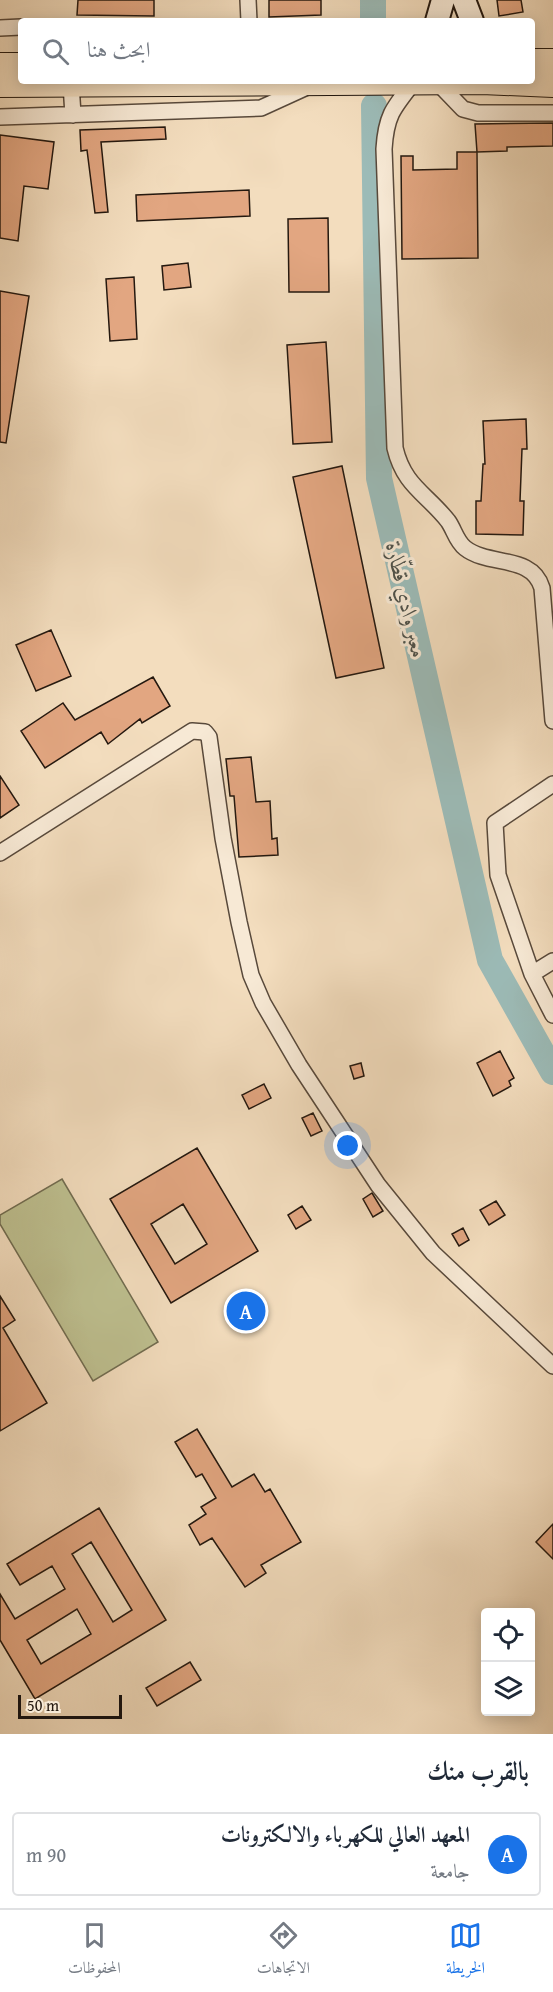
<!DOCTYPE html>
<html lang="ar">
<head>
<meta charset="utf-8">
<style>
  :root { --surface:#fff; --page:#f2f2f3; --text:#1f2937; --muted:#747a83; --line:#e0e1e3; --accent:#1a73e8 }
  body { margin:0; font-family:"Gentium Book Plus",Amiri,serif; background:var(--page); color:var(--text); direction:rtl }
  .controls { position:absolute; right:18px; bottom:18px; display:grid; overflow:hidden; border-radius:6px; box-shadow:0 3px 15px #0003 }
  .controls button { width:54px; height:54px; display:grid; place-items:center; padding:0; border:0; border-bottom:2px solid var(--line); background:var(--surface); color:var(--text); font:30px sans-serif }
  .scale { position:absolute; left:18px; bottom:15px; width:104px; box-sizing:border-box; padding-left:6px; border:3px solid #24180f; border-top:0; font-size:16px; line-height:21px; white-space:nowrap; color:#24180f; -webkit-text-stroke:4px #f7e9d5; paint-order:stroke }
  .you { position:absolute; left:348px; top:1146px; width:21px; height:21px; margin:-15px; border:4px solid #fff; border-radius:50%; background:#1a73e8; box-shadow:0 0 0 9px #1a73e833 }
  .badge { display:grid; place-items:center; width:39px; height:39px; border-radius:50%; background:var(--accent); color:#fff; font-size:20px; font-weight:700 }
  .pin { position:absolute; translate:-50% -50%; border:3px solid #fff; box-shadow:0 2px 6px #0006 }
  .list { margin:0; padding:0; list-style:none }
  h2 { display:flex; justify-content:space-between; align-items:center; height:78px; margin:0; padding:0 24px; font-size:26px }
  h2 small { font-size:20px; font-weight:400; color:var(--muted) }
  .list li { display:grid; grid-template-columns:39px 1fr auto; gap:18px; align-items:center; box-sizing:border-box; height:84px; margin:0 12px 12px; padding:0 12px; border:2px solid var(--line); border-radius:6px }
  .list b { display:block; font-size:22px; white-space:nowrap }
  .list p { margin:0; font-size:20px; white-space:nowrap; color:var(--muted) }
  .list em { font-size:20px; font-style:normal; color:var(--muted) }
  .icon { flex:none; width:33px; height:33px; fill:none; stroke:currentColor; stroke-width:2; stroke-linecap:round; stroke-linejoin:round }
  .map { position:relative; flex:none; width:553px; height:1734px; overflow:hidden; direction:ltr }
  .search { position:absolute; background:var(--surface); box-shadow:0 3px 15px #0003; left:18px; right:18px; top:18px; height:66px; display:flex; align-items:center; gap:15px; box-sizing:border-box; padding:0 21px; border-radius:6px; color:var(--muted); font-size:22px }
  .sheet { height:174px; background:var(--surface) }
  nav { display:flex; justify-content:space-around; align-items:center; box-sizing:border-box; height:84px; border-top:2px solid var(--line); background:var(--surface); font-size:16px; color:var(--muted) }
  nav a { display:grid; justify-items:center; gap:3px }
  nav .on { color:var(--accent) }
  .map>svg:first-child { display:block }
</style>
</head>
<body>
<div class="map">
<svg width="553" height="1734" viewBox="0 0 553 1734">
  <rect width="100%" height="100%" fill="#f3ddbe"/>
  <filter id="stains"><feTurbulence type="fractalNoise" baseFrequency=".00333" numOctaves="4"/><feColorMatrix values="0 0 0 0 .2 0 0 0 0 .09 0 0 0 0 .02 0 0 0 .5 -.17"/></filter>
  <radialGradient id="worn" r=".72"><stop offset=".6" stop-color="#630" stop-opacity="0"/><stop offset="1" stop-color="#630" stop-opacity=".3"/></radialGradient>
  <!-- green -->
  <path fill="#bec090" stroke="#716c50" stroke-width="1.5" d="M62 1179 158 1342 93 1381 0 1224V1215Z"/>
  <g fill="none" stroke-linecap="round" stroke-linejoin="round">
    <!-- river -->
    <path stroke="#9cbbb7" stroke-width="26" d="M373 0V21
      M374 106 379 478 490 960 553 1072"/>
  </g>
  <!-- building -->
  <path fill="#e2a681" stroke="#24180f" stroke-width="1.5" fill-rule="evenodd" d="M78 0H154V16L77 15Z
    M269 0H321V15L269 17Z
    M497 0H521L523 12 499 16Z
    M553 123V146L507 147V151L477 152 475 124Z
    M165 127 166 139 101 142 108 212 95 213 87 150 81 151 80 130Z
    M0 135 54 142 48 189 24 186 18 241 0 238Z
    M457 152H477L478 258 402 259 401 156H413V170L457 169Z
    M249 190 250 216 137 221 136 195Z
    M328 218 329 292H289L288 219Z
    M188 263 191 287 164 290 162 266Z
    M134 277 137 339 110 341 106 279Z
    M0 291 29 296 6 443 0 442Z
    M326 342 332 442 293 444 287 345Z
    M526 419 527 449H522L520 501H524L523 535 476 534V501H481L483 464H485L483 421Z
    M342 466 384 668 336 678 293 477Z
    M51 630 71 676 36 691 16 645Z
    M153 677 170 706 142 723 140 719 108 744 101 732 45 768 21 731 63 703 75 720Z
    M251 757 256 802 270 801 272 839 277 838 278 855 239 857 234 796H230L226 759Z
    M0 776 19 805 0 818Z
    M500 1051 514 1078 509 1081 511 1086 493 1096 477 1063Z
    M361 1063 364 1076 354 1079 350 1066Z
    M264 1084 271 1098 249 1109 242 1095Z
    M313 1113 322 1131 311 1136 302 1118Z
    M197 1148 258 1251 171 1303 110 1199ZM183 1204 207 1244 175 1264 151 1224Z
    M372 1193 383 1211 373 1217 363 1199Z
    M496 1201 505 1215 489 1225 480 1210Z
    M302 1206 311 1220 296 1229 288 1215Z
    M463 1228 469 1240 459 1246 452 1234Z
    M0 1296 15 1320 3 1328 47 1403 0 1431Z
    M197 1429 232 1487 254 1474 265 1492 270 1489 301 1542 261 1565 266 1573 245 1587 212 1538 200 1545 189 1525 206 1514 201 1507 216 1498 202 1474 196 1477 175 1442Z
    M99 1508 166 1620 35 1699 0 1640V1594L15 1619 65 1589 52 1566 20 1585 7 1564ZM91 1542 132 1610 113 1622 72 1554ZM77 1609 91 1634 41 1664 27 1640Z
    M553 1524V1559L536 1542Z
    M190 1662 201 1680 157 1706 146 1688Z"/>
  <g fill="none" stroke-linecap="round" stroke-linejoin="round">
    <defs>
      <path id="minor" d="M248 0 249 21
        M0 28 21 27
        M437 82 463 109 478 113H553
        M413 83C393 108 386 116 384 149L395 448C404 486 426 493 448 521 454 529 456 541 465 548 489 567 532 554 542 588L553 721
        M71 84 73 115
        M0 117 261 108 307 87
        M553 784 495 823 498 875 532 974 553 1015
        M0 853 192 731 205 732 209 737 223 838 239 922 251 975 263 1003 299 1065 378 1185 433 1253 553 1366
        M532 974 553 961"/>
      <path id="secondary" d="M464 0 472 21
        M437 21 443 0"/>
      <path id="trunk" d="M532 62H553
        M0 66H21
        M0 84 482 81 553 84"/>
    </defs>
    <!-- minor casing -->
    <use href="#minor" stroke="#58493b" stroke-width="18"/>
    <!-- secondary casing -->
    <use href="#secondary" stroke="#24180f" stroke-width="26"/>
    <!-- trunk casing -->
    <use href="#trunk" stroke="#24180f" stroke-width="28"/>
    <!-- minor -->
    <use href="#minor" stroke="#f7e9d5" stroke-width="15"/>
    <!-- secondary -->
    <use href="#secondary" stroke="#f7e9d5" stroke-width="22"/>
    <!-- trunk -->
    <use href="#trunk" stroke="#f3ddbe" stroke-width="26"/>
  </g>
  <g text-anchor="middle" dominant-baseline="central" stroke-width="6" stroke-linejoin="round" paint-order="stroke">
    <!-- water labels -->
    <g font-size="22" font-style="italic" fill="#4e514a" stroke="#f7e9d5">
      <text transform="translate(407 600) rotate(77)">معبر وادي قطّارة</text>
    </g>
  </g>
  <rect width="100%" height="100%" filter="url(#stains)"/>
  <rect width="100%" height="100%" fill="url(#worn)"/>
</svg>
<div class="controls">
<button><svg class="icon" aria-label="locate" viewBox="0 0 24 24"><circle cx="12" cy="12" r="6"/><path d="M12 2v4M12 18v4M2 12h4M18 12h4"/></svg></button>
<button><svg class="icon" aria-label="layers" viewBox="0 0 24 24"><path d="M12 4l9 5-9 5-9-5zM3 14l9 5 9-5"/></svg></button>
</div>
<div class="scale">50 m</div>
<div class="you"></div>
<div class="pin badge" style="left:246px;top:1311px">A</div>
<div class="search"><svg class="icon" aria-label="search" viewBox="0 0 24 24"><circle cx="10" cy="10" r="6"/><path d="M15 15l6 6"/></svg>ابحث هنا</div>
</div>
<section class="sheet">
<h2>بالقرب منك<small></small></h2>
<ul class="list">
<li><span class="badge">A</span><div><b>المعهد العالي للكهرباء والالكترونات</b><p>جامعة</p></div><em>90 m</em></li>
</ul>
</section>
<nav>
<a class="on"><svg class="icon" aria-label="map" viewBox="0 0 24 24"><path d="M3 6l6-2 6 2 6-2v14l-6 2-6-2-6 2zM9 4v14M15 6v14"/></svg>الخريطة</a>
<a><svg class="icon" aria-label="directions" viewBox="0 0 24 24"><path d="M12 3l9 9-9 9-9-9zM9 14v-3h6M13 9l2 2-2 2"/></svg>الاتجاهات</a>
<a><svg class="icon" aria-label="saved" viewBox="0 0 24 24"><path d="M7 4h10v16l-5-4-5 4z"/></svg>المحفوظات</a>
</nav>
</body>
</html>
